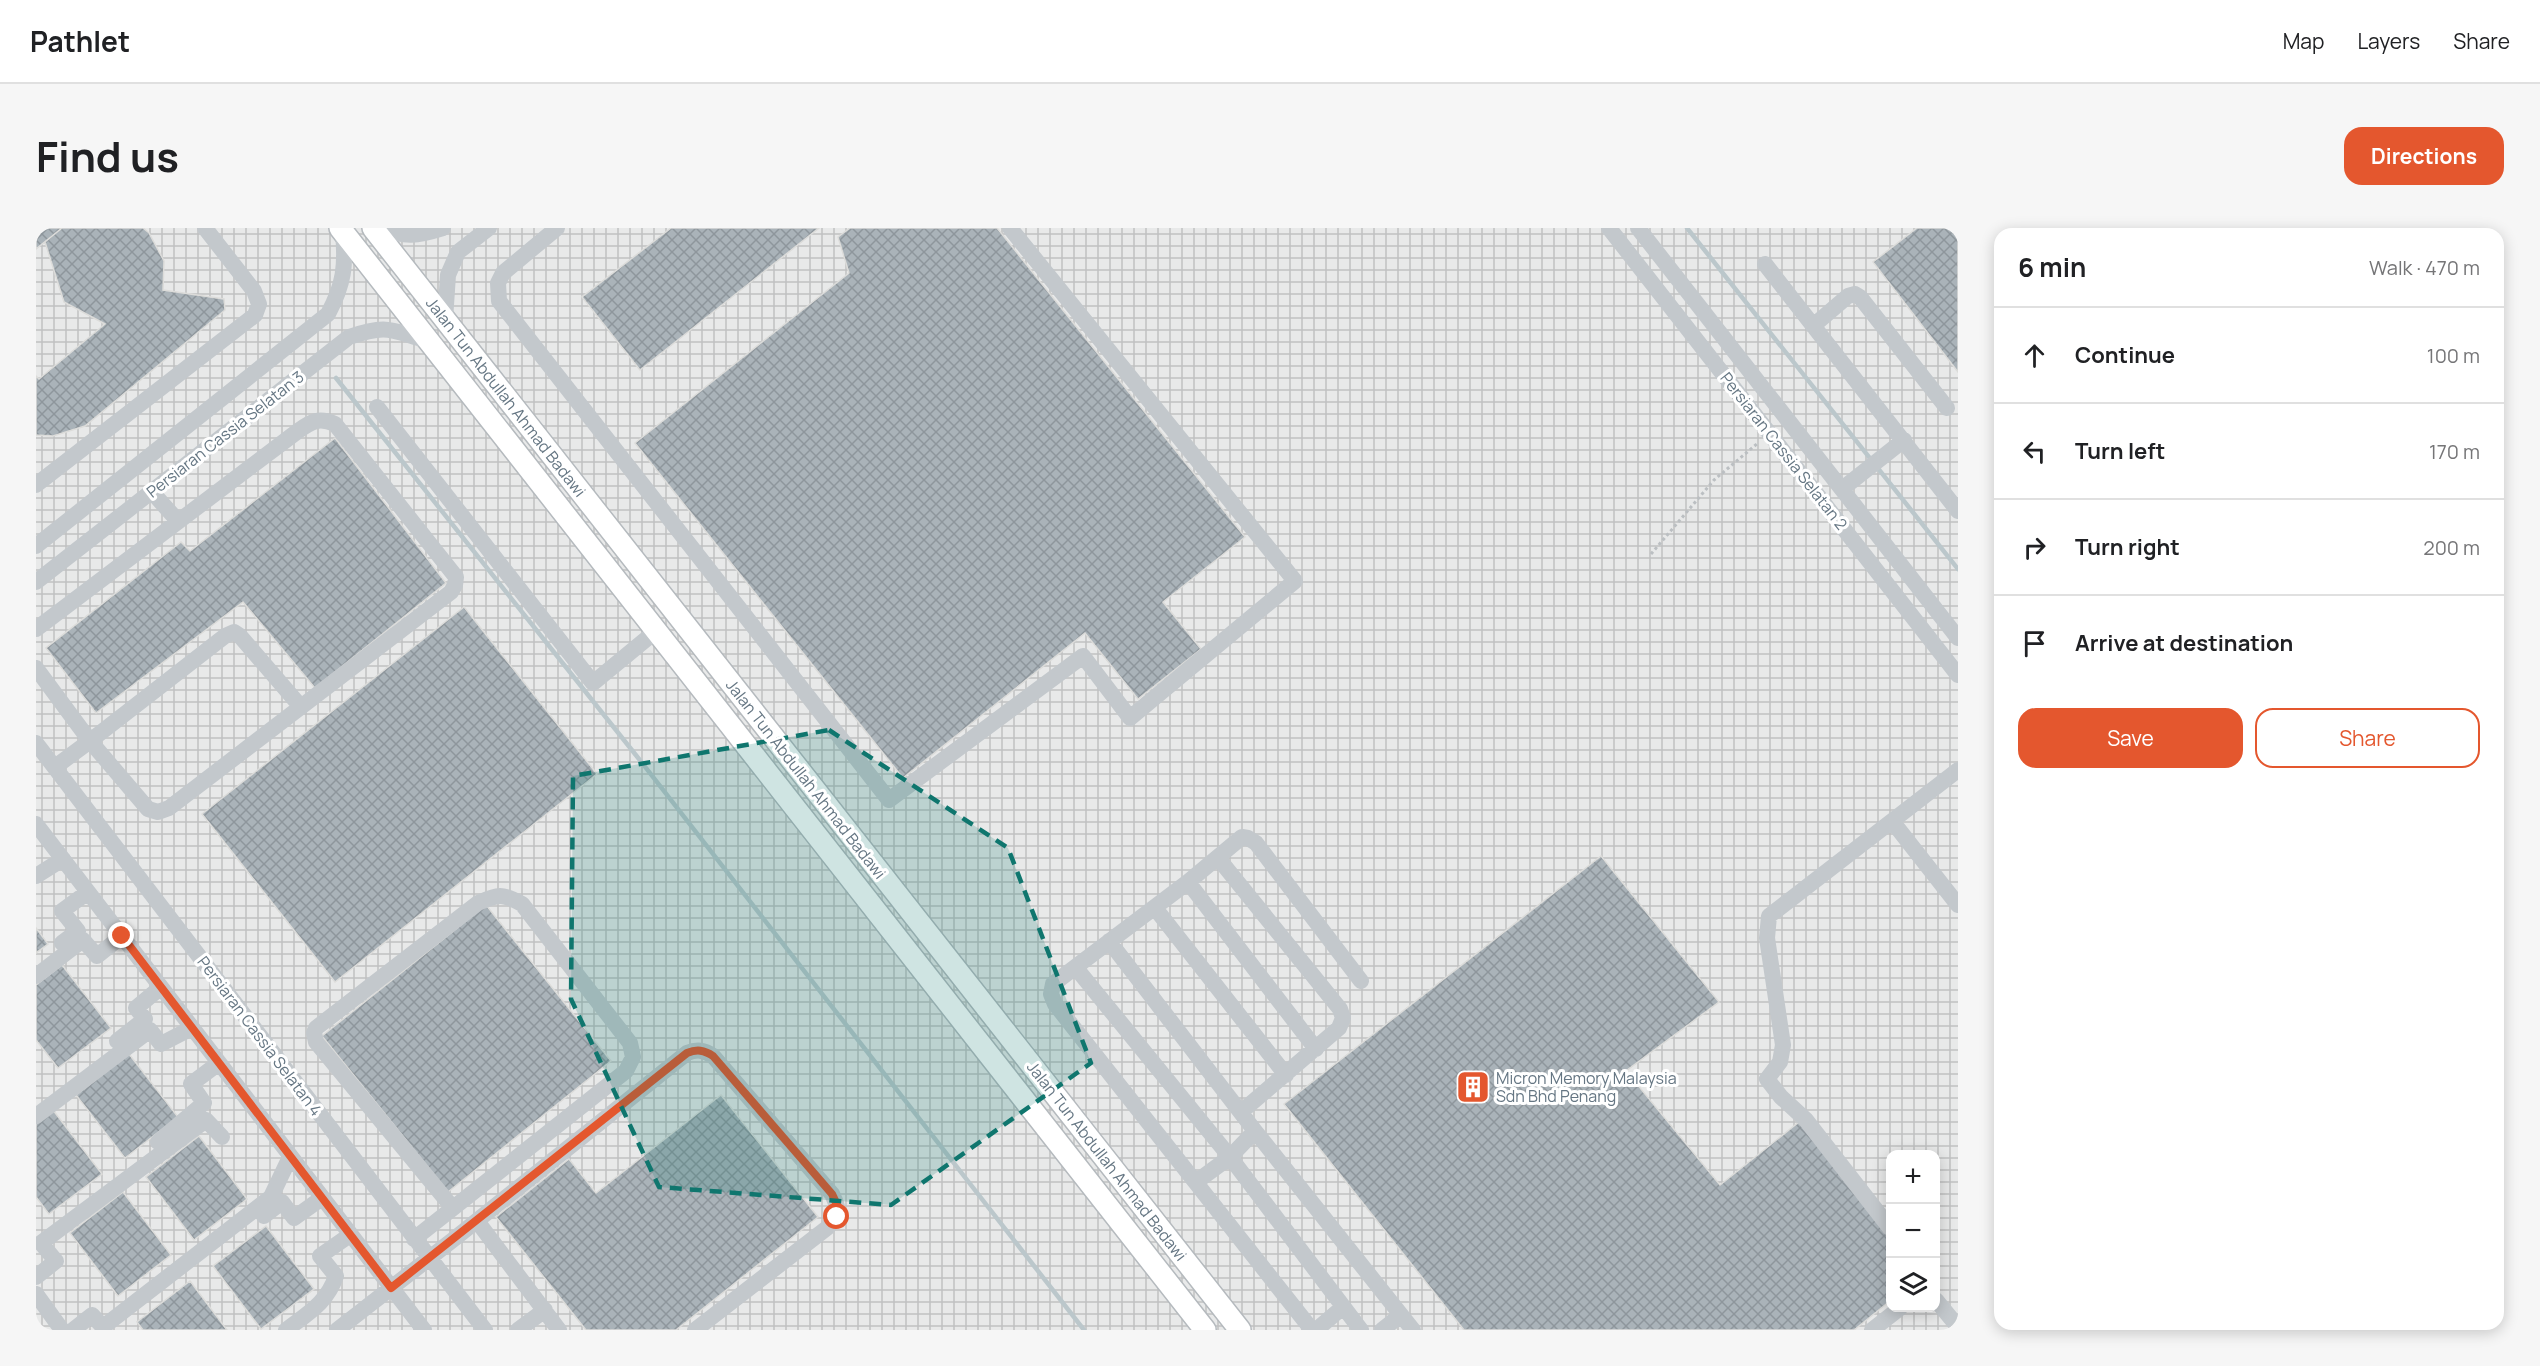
<!DOCTYPE html>
<html lang="en">
<head>
<meta charset="utf-8">
<style>
  :root { --surface:#fff; --page:#f6f6f6; --text:#202124; --muted:#757577; --line:#e0e0e0; --accent:#e4572e }
  body { margin:0; font-family:Manrope,sans-serif; background:var(--page); color:var(--text) }
  .controls { position:absolute; right:18px; bottom:18px; display:grid; overflow:hidden; border-radius:12px; box-shadow:0 3px 15px #0003 }
  .controls button { width:54px; height:54px; display:grid; place-items:center; padding:0; border:0; border-bottom:2px solid var(--line); background:var(--surface); color:var(--text); font:30px sans-serif }
  .stop { position:absolute; width:18px; height:18px; margin:-14px; border:4px solid #e4572e; border-radius:50%; background:#fff }
  .stop.end { background:#e4572e; border-color:#fff; box-shadow:0 2px 6px #0008 }
  .list { margin:0; padding:0; list-style:none }
  h2 { display:flex; justify-content:space-between; align-items:center; height:78px; margin:0; padding:0 24px; font-size:26px }
  h2 small { font-size:20px; font-weight:400; color:var(--muted) }
  .list li { display:grid; grid-template-columns:39px 1fr auto; gap:18px; align-items:center; box-sizing:border-box; height:96px; padding:0 24px; border-top:2px solid var(--line) }
  .list b { display:block; font-size:22px; white-space:nowrap }
  .list em { font-size:20px; font-style:normal; color:var(--muted) }
  .actions { display:flex; gap:12px; padding:18px 24px }
  .actions a { flex:1; padding:14px 0; border:2px solid var(--accent); border-radius:18px; text-align:center; font-size:21px; color:var(--accent) }
  .actions .main { background:var(--accent); color:#fff }
  .icon { flex:none; width:33px; height:33px; fill:none; stroke:currentColor; stroke-width:2; stroke-linecap:round; stroke-linejoin:round }
  .map { position:relative; flex:none; width:1922px; height:1102px; overflow:hidden; border-radius:18px }
  header { display:flex; align-items:center; gap:36px; box-sizing:border-box; height:84px; padding:0 30px; background:var(--surface); border-bottom:2px solid var(--line) }
  header strong { font-size:28px }
  nav { display:flex; gap:33px; margin-inline-start:auto; font-size:21px }
  .intro { display:flex; align-items:center; justify-content:space-between; box-sizing:border-box; height:144px; padding:0 36px }
  h1 { margin:0; font-size:42px }
  .button { padding:15px 27px; border-radius:18px; background:var(--accent); color:#fff; font-size:21px; font-weight:700 }
  main { display:flex; gap:36px; padding:0 36px }
  aside { flex:1; background:var(--surface); border-radius:18px; box-shadow:0 3px 15px #0003 }
  .map>svg:first-child { display:block }
</style>
</head>
<body>
<header>
<strong>Pathlet</strong>
<nav><a>Map</a><a>Layers</a><a>Share</a></nav>
</header>
<div class="intro"><h1>Find us</h1><a class="button">Directions</a></div>
<main>
<div class="map">
<svg width="1922" height="1102" viewBox="0 0 1922 1102">
  <defs>
    <pattern id="industrial-grid" width="8" height="8" patternUnits="userSpaceOnUse" patternTransform="scale(1.5)"><rect width="8" height="8" fill="#e8e9e9"/><path d="M0 4h8M4 0v8" fill="none" stroke="#c0c1c2"/></pattern>
    <pattern id="building-cross-hatch" width="8" height="8" patternUnits="userSpaceOnUse" patternTransform="scale(1.5)"><rect width="8" height="8" fill="#aab3b9"/><path d="M0 0l8 8M0 8l8-8" fill="none" stroke="#8e969c"/></pattern>
  </defs>
  <rect width="100%" height="100%" fill="#fafaf8"/>
  <!-- industrial -->
  <path fill="url(#industrial-grid)" fill-rule="evenodd" d="M0 0H1922V1102H0ZM1854 926H1900V1080H1854Z"/>
  <g fill="none" stroke-linecap="round" stroke-linejoin="round">
    <!-- stream -->
    <path stroke="#bbc7cb" stroke-width="4.5" d="M1651 0 1922 341
      M300 150 603 531 1048 1102"/>
  </g>
  <!-- building -->
  <path fill="url(#building-cross-hatch)" stroke="#dcdcda" stroke-width="1.5" d="M0 0H26L0 21Z
    M26 0H107L113 5 128 33 127 62 188 71 189 82 49 198 17 208 0 207V148L3 151 69 96 28 74 9 14Z
    M635 0H783L604 142 546 69Z
    M814 0H961L1209 309 1127 374 1165 421 1102 471 1049 405 867 550 599 215 813 45 802 9Z
    M1881 0H1922V144L1837 34Z
    M299 210 410 355 279 460 207 374 60 485 10 420 145 314 154 323Z
    M428 379 561 546 299 754 166 586Z
    M1565 628 1683 774 1590 843 1684 957 1763 894 1854 1009V1073L1818 1102H1428L1248 876Z
    M450 677 575 833 412 964 286 808Z
    M0 700 12 716 0 725Z
    M26 737 75 800 22 840 0 812V757Z
    M93 826 142 889 89 930 40 867Z
    M685 867 782 989 640 1102H550L460 989 533 931 560 965Z
    M17 882 66 946 13 986 0 969V896Z
    M163 908 211 971 158 1012 110 949Z
    M87 964 135 1027 82 1068 34 1005Z
    M230 998 278 1061 225 1101 177 1038Z
    M154 1053 191 1102H107L101 1094Z"/>
  <g fill="none" stroke-linecap="round" stroke-linejoin="round">
    <defs>
      <path id="major" d="M304 0 1169 1102
        M337 0 1204 1102"/>
    </defs>
    <!-- major casing -->
    <use href="#major" stroke="#b5babe" stroke-width="24"/>
    <!-- path -->
    <path stroke="#bbbfc2" stroke-width="3" stroke-dasharray="3 3" stroke-linecap="butt" d="M1615 326 1678 252 1722 215"/>
    <!-- minor -->
    <path stroke="#c3c8cc" stroke-width="16" d="M344 0C370 10 381 8 407 0
      M521 0 467 45 462 55 463 73 853 572 1047 428 1094 490 1259 353 974 0
      M1573 0 1922 447
      M1602 0 1922 410
      M1729 36 1922 283
      M409 92 412 47 422 24 453 0
      M1777 98 1812 68 1819 66 1824 69 1911 180
      M341 179 557 455 620 403
      M0 257 219 87 223 76 218 63 169 0
      M1806 261 1868 212
      M116 264 142 293
      M0 318 292 86C308 56 310 38 307 4
      M0 354 313 109C354 95 355 103 393 113
      M0 401 262 203C276 193 283 189 299 196L420 349 419 357 415 364 133 580 122 584 112 581 54 513 189 408 198 404 204 408 265 479
      M0 440 54 513 19 539
      M0 515 449 1102
      M1856 593 1922 677
      M0 596 388 1102
      M1182 630 1304 781 1307 790 1303 800 1205 884
      M0 648 27 631
      M1152 654 1280 821
      M1119 680 1250 847
      M1073 713 1219 903 1377 1102
      M26 715 42 703 26 683 52 664
      M1040 740 1194 929 1325 1102
      M0 748 47 712 61 728 86 708
      M81 813 109 791 100 780 124 760
      M0 888 114 802 125 816 156 800
      M122 914 168 875 155 856 183 835
      M1160 954 1194 929 1219 903
      M228 988 246 974 258 990 286 970
      M441 993 523 1102
      M1854 1000 1770 892 1745 869 1731 851 1744 834 1747 817 1731 710 1733 688 1922 542
      M378 1011 590 843 597 829 594 815 486 676C466 665 462 666 442 675L280 800 278 805 280 814 416 979
      M0 1049 20 1033 5 1015 170 892 186 909
      M0 1066 26 1102
      M1900 1072 1922 1099
      M37 1102 56 1087 67 1099 235 969 254 929
      M250 1102C272 1085 291 1075 300 1048L284 1028 314 1007
      M301 1102 418 1011 651 825C661 821 668 822 677 828L796 966C804 983 804 985 791 1000L659 1102
      M482 1102 509 1082
      M1276 1102 1019 776 1015 766 1017 756 1152 654 1206 609 1212 610 1220 615 1325 753
      M1280 1102 1307 1079
      M1346 1102 1365 1087
      M1836 1102 1864 1080"/>
    <!-- major -->
    <use href="#major" stroke="#fff" stroke-width="21"/>
  </g>
  <g fill="none" stroke-linecap="round" stroke-linejoin="round">
    <!-- route -->
    <path stroke="#e4572e" stroke-width="8" d="M86 708 355 1060 651 825C661 821 668 822 677 828L796 966 803 981 801 989"/>
  </g>
  <!-- marked area -->
  <path fill="#0f766e" fill-opacity="0.2" stroke="#0f766e" stroke-width="4.5" stroke-dasharray="12 8" stroke-linejoin="round" d="M793 502 972 620 1055 835 855 977 623 959 535 771 537 548Z"/>
  <!-- icons -->
  <defs>
    <symbol id="building-square" viewBox="-11 -11 22 22"><rect x="-9" y="-9" width="18" height="18" rx="4" fill="#e4572e" stroke="#fff"/><path d="M-4-6H4V6H1V3H-1V6H-4ZM-2.5-4.3h1.7v1.8h-1.7ZM.8-4.3h1.7v1.8H.8ZM-2.5-1h1.7V.8h-1.7ZM.8-1h1.7V.8H.8Z" fill="#fff"/></symbol>
  </defs>
  <g fill-rule="evenodd">
    <use href="#building-square" x="1418" y="840" width="38" height="38"/>
  </g>
  <g text-anchor="middle" dominant-baseline="central" stroke-width="6" stroke-linejoin="round" paint-order="stroke">
    <!-- street labels -->
    <g font-size="16" fill="#657683" stroke="#fff">
      <text transform="translate(470 169) rotate(52)">Jalan Tun Abdullah Ahmad Badawi</text>
      <text transform="translate(189 206) rotate(-38)">Persiaran Cassia Selatan 3</text>
      <text transform="translate(1748 223) rotate(52)">Persiaran Cassia Selatan 2</text>
      <text transform="translate(770 551) rotate(52)">Jalan Tun Abdullah Ahmad Badawi</text>
      <text transform="translate(224 808) rotate(53)">Persiaran Cassia Selatan 4</text>
      <text transform="translate(1071 933) rotate(52)">Jalan Tun Abdullah Ahmad Badawi</text>
    </g>
    <!-- poi labels -->
    <g font-size="16" fill="#657683" stroke="#fff" text-anchor="start">
      <text x="1460" y="850">Micron Memory Malaysia<tspan x="1460" dy="18">Sdn Bhd Penang</tspan></text>
    </g>
  </g>
</svg>
<div class="controls">
<button>+</button>
<button>−</button>
<button><svg class="icon" aria-label="layers" viewBox="0 0 24 24"><path d="M12 4l9 5-9 5-9-5zM3 14l9 5 9-5"/></svg></button>
</div>
<div class="stop" style="left:801px;top:989px"></div>
<div class="stop end" style="left:86px;top:708px"></div>
</div>
<aside>
<h2>6 min<small>Walk · 470 m</small></h2>
<ul class="list">
<li><svg class="icon" aria-label="ahead" viewBox="0 0 24 24"><path d="M12 20V5M6 11l6-6 6 6"/></svg><div><b>Continue</b></div><em>100 m</em></li>
<li><svg class="icon" aria-label="left" viewBox="0 0 24 24"><path d="M17 20v-9H6M10 6l-5 5 5 5"/></svg><div><b>Turn left</b></div><em>170 m</em></li>
<li><svg class="icon" aria-label="right" viewBox="0 0 24 24"><path d="M7 20v-9h11M14 6l5 5-5 5"/></svg><div><b>Turn right</b></div><em>200 m</em></li>
<li><svg class="icon" aria-label="arrive" viewBox="0 0 24 24"><path d="M6 21V4h12l-3 4 3 4H6"/></svg><div><b>Arrive at destination</b></div></li>
</ul>
<div class="actions"><a class="main">Save</a><a>Share</a></div>
</aside>
</main>
</body>
</html>
